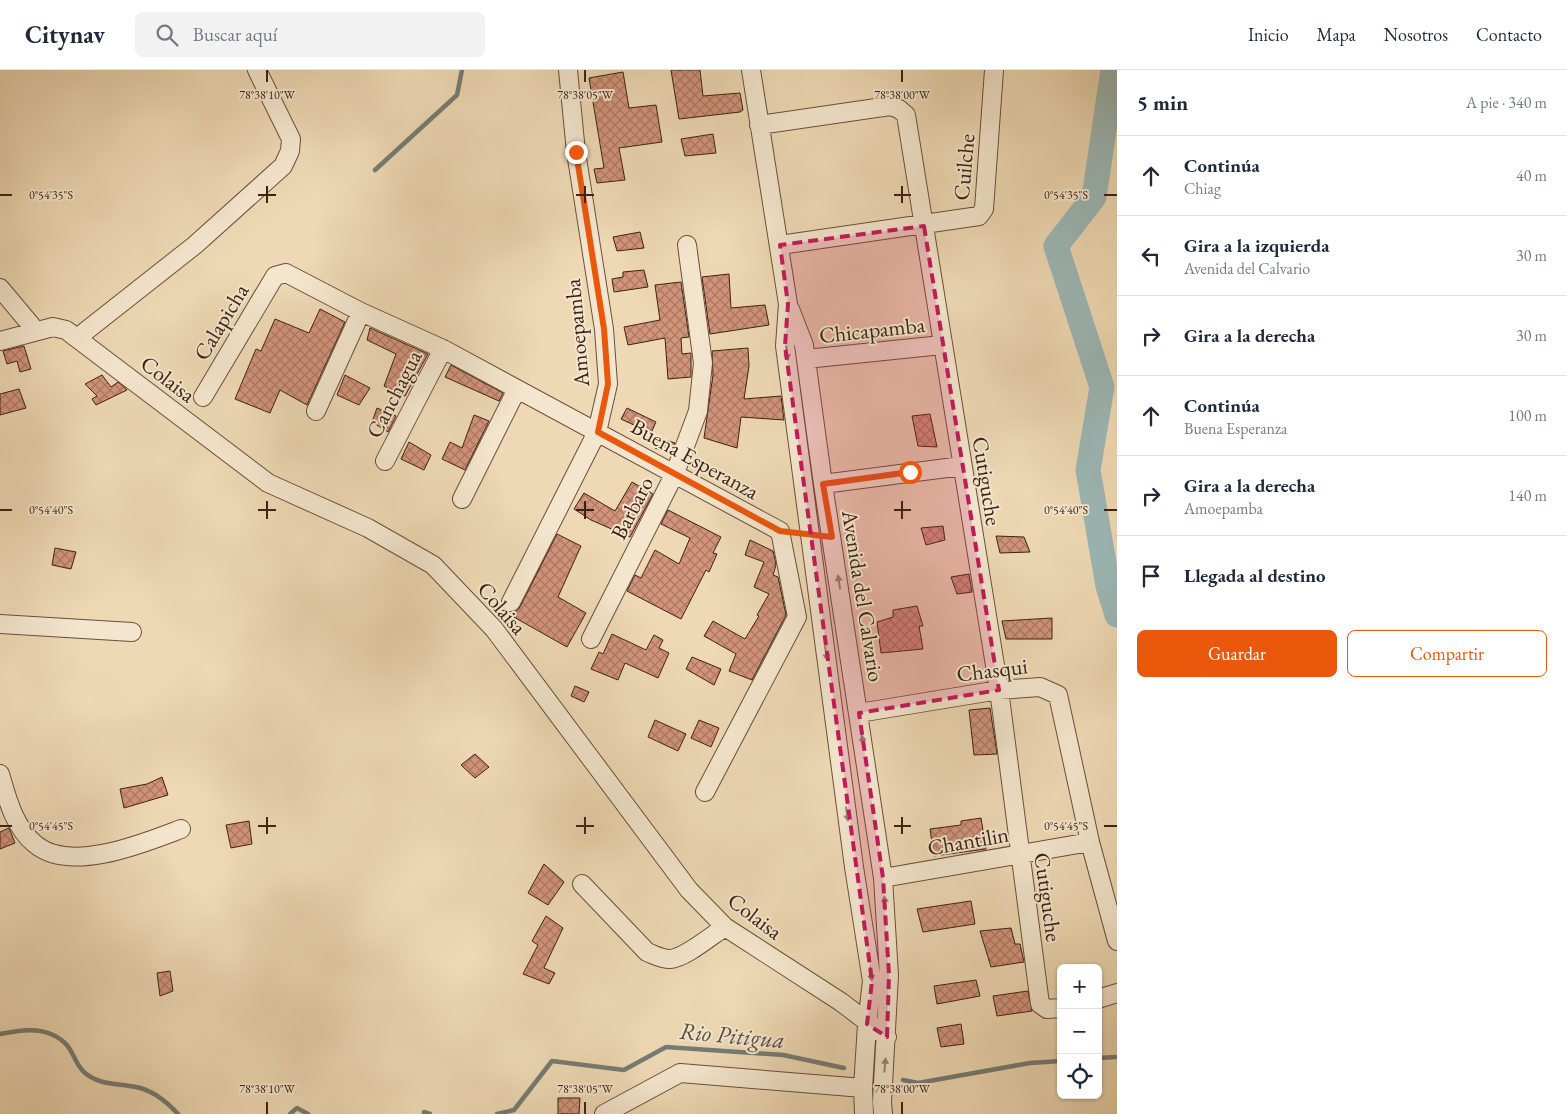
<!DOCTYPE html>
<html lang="es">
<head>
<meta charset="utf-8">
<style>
  :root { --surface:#fff; --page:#f2f2f3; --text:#1f2937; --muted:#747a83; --line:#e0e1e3; --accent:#ea580c }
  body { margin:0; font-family:"EB Garamond",serif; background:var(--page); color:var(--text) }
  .controls { position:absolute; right:15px; bottom:15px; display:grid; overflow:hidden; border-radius:8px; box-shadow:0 1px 4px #0004 }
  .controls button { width:45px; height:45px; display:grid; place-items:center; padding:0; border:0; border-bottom:1px solid var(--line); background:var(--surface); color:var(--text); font:25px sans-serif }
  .stop { position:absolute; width:15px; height:15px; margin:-11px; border:4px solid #ea580c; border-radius:50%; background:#fff }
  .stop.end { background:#ea580c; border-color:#fff; box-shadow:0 1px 5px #0008 }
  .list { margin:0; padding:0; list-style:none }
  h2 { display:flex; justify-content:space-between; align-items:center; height:65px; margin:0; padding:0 20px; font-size:21px }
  h2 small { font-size:16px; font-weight:400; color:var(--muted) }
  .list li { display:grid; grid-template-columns:32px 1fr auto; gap:15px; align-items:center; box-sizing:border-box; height:80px; padding:0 20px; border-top:1px solid var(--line) }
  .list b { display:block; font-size:19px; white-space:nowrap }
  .list p { margin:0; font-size:16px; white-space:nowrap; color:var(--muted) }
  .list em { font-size:16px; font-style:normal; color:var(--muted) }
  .actions { display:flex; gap:10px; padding:15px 20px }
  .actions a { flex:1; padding:11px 0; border:1px solid var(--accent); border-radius:8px; text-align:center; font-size:18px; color:var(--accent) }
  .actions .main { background:var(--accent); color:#fff }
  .icon { flex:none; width:28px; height:28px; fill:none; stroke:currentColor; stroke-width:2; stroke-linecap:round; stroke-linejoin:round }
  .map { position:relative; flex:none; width:1117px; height:1044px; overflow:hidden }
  header { display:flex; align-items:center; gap:30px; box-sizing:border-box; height:70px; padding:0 25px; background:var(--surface); border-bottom:1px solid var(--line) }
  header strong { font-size:24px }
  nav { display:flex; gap:28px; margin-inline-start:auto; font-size:18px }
  .search { width:350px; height:45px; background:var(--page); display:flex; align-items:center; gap:12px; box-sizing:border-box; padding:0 18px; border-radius:8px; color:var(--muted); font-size:19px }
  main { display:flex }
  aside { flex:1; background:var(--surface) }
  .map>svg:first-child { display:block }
</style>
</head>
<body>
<header>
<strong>Citynav</strong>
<div class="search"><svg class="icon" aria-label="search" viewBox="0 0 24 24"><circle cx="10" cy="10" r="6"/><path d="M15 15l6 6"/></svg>Buscar aquí</div>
<nav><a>Inicio</a><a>Mapa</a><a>Nosotros</a><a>Contacto</a></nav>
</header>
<main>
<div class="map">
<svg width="1117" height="1044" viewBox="0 0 1117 1044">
  <defs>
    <pattern id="building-cross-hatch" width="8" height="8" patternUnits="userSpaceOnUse" patternTransform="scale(1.25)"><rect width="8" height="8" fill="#d2947a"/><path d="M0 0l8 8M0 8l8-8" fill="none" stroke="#ac7863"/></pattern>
  </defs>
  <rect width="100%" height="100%" fill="#eed9b4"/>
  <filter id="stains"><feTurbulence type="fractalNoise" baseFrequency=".004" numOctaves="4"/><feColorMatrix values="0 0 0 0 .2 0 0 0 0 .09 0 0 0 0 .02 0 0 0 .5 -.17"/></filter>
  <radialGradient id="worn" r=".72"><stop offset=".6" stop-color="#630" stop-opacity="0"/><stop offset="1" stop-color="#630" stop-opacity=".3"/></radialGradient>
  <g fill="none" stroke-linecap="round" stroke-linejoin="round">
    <!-- stream -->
    <path stroke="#767c75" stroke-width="4.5" d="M375 100 457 25 462 0
      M0 964C18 961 36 957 53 965 75 975 72 992 85 1003 101 1016 118 1013 136 1017 152 1020 167 1032 178 1044
      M1098 988 1117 987
      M903 1010 918 1013 1030 993 1061 991
      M290 1044 297 1038 308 1044
      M424 1044V1042L430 1044
      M497 1044 514 1040 552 991 624 1000 666 977 783 985 844 998"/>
    <!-- river -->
    <path stroke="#9cb8b6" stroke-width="25" d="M1113 0 1094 127 1056 176 1102 317 1088 400 1108 516 1117 545"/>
  </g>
  <!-- building -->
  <path fill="url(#building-cross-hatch)" stroke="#3d2114" d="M671 0H700L703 26 740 23 743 40 740 42 679 49Z
    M623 2 629 38 656 35 662 72 619 78 625 110 597 113 594 99 604 98 589 8Z
    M713 64 716 83 685 86 681 69Z
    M640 162 644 178 617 181 613 167Z
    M644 200 648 217 614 222 612 209 623 207V202Z
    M729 204 731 238 765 235 769 255 710 264 702 207Z
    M681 212 689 267 681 268 682 284 691 283V307L668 309 665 268 628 275 624 257 660 250 655 215Z
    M320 239 345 252 307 335 280 320 270 343 235 329 256 279 261 281 275 249 309 263Z
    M370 258 428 284 405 326 384 316 396 284 367 270Z
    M24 276 31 299 20 302 17 291 7 294 3 281Z
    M748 278 749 296 744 329 781 326 784 350 741 347 737 378 704 368 713 305 712 281Z
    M451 295 503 323 499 331 445 307Z
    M102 305 111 317 118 312 127 320 96 335 92 329 97 326 85 314Z
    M345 305 370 318 359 335 337 325Z
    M19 319 26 338 0 345V324Z
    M377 338 396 346 388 362 372 352Z
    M627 338 656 352 651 363 621 349Z
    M930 344 937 377 918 376 912 346Z
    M474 345 489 351 465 400 442 389 450 372 462 378Z
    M659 368 675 373 671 384 655 378Z
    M409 372 431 385 424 400 401 389Z
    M632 412 653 424 630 467 591 450 574 439 584 423 615 441Z
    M668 440 721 467 713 483 717 484 709 502 706 500 681 549 627 521 635 505 641 508 655 480 679 494 690 468 661 454Z
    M943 456 945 470 926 475 921 458Z
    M557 464 581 476 558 527 586 543 567 577 512 546 520 537Z
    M996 466 1024 467 1030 482 1000 483Z
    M750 470 773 481 776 495 773 505 778 507 786 545 752 610 729 601 736 584 704 566 713 551 745 569 759 546 757 545 769 524 754 517 764 492 745 485Z
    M55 478 76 482 71 499 52 495Z
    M969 504 972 522 957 524 951 507Z
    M917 536 923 556H919L923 579 881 583 877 552 893 547V540Z
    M1052 548V569H1006L1002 551Z
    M612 564 646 580 654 565 663 570 659 578 669 583 658 608 625 593 618 610 591 599 599 582 603 584Z
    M692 587 721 599 714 615 686 599Z
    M575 616 589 622 584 632 571 626Z
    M990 638 997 684 974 685 969 640Z
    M655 650 686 664 678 681 648 667Z
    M699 650 719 658 711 677 691 668Z
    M475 684 489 697 475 708 461 695Z
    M162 707 168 725 124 738 120 719 147 714Z
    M981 748 986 779 934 786 930 759 961 755V751Z
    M249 751 252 774 231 778 226 755Z
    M9 758 15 773 0 779V762Z
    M544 794 564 812 548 835 528 823Z
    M971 831 975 854 923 862 917 839Z
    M546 846 563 858 544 898 555 903 549 914 523 904 538 875 532 871Z
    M1011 858 1015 874H1020L1024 892 991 897 980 861Z
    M170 901 173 921 160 926 157 903Z
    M976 910 980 926 937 934 934 916Z
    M1028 921 1032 941 997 946 993 926Z
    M961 954 964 974 941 977 937 958Z
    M558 1028H580L579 1044H558Z"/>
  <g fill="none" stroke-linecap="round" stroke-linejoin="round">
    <defs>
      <path id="minor" d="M751 0 788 234 785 276 854 797 872 911 867 954 863 1018 864 1044
        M759 55 890 36 899 39 906 45 999 620 1040 934 1047 939 1061 938
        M780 175 979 146 984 139 994 0
        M0 218 36 261
        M790 239 804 275 823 414 883 808 889 905 882 1032 883 1044
        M77 268 195 175 283 96 290 81 291 69 257 0
        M0 271 53 257 66 260 268 413 368 458 433 495 494 559 689 820 725 857 841 932 887 967
        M806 289 942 275
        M203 327 275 206 286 203 361 242 443 279 780 461 797 547 705 722
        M316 341 361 242
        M385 391 443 279
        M823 414 962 396
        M462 429 517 319
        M511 532 597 362 608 314 604 259 576 82 568 0
        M0 554 132 562
        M591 569 675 403 698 341 703 293 687 175
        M859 643 999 620 1040 617 1058 625 1090 772 1117 871
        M0 704C7 728 14 757 35 774 70 804 144 773 181 759
        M883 808 1090 772
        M582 814 647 882C655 885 661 889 670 889 685 888 712 865 725 857
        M1098 929 1117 923
        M604 1044 680 1003 863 1018"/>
    </defs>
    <!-- minor casing -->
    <use href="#minor" stroke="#694f3c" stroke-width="20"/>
    <!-- minor -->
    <use href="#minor" stroke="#f4e6ce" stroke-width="18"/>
  </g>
  <!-- one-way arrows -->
  <defs><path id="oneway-solid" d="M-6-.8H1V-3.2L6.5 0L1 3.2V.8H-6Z" transform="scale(1.25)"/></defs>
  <g fill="#988471">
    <use href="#oneway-solid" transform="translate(787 283) rotate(84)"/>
    <use href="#oneway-solid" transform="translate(839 512) rotate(-99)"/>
    <use href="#oneway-solid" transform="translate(826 583) rotate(82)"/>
    <use href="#oneway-solid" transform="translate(863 672) rotate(-98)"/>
    <use href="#oneway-solid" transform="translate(847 744) rotate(82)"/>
    <use href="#oneway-solid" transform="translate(885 833) rotate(-94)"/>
    <use href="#oneway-solid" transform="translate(871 904) rotate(83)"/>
    <use href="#oneway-solid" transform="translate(885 995) rotate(-85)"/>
  </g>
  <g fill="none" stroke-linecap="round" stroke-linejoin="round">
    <!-- route -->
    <path stroke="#ea580c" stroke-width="6" d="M576 82 604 259 608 314 598 362 780 461 832 467 823 414 910 402"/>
  </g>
  <!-- marked area -->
  <path fill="#c2185b" fill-opacity="0.2" stroke="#c2185b" stroke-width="4" stroke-dasharray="10 6" stroke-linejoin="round" d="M924 156 999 620 859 643 883 808 889 905 887 967 867 954 872 911 785 276 788 234 780 175Z"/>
  <!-- ticks -->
  <path fill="none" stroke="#3d2114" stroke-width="2" d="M267 0V12M585 0V12M902 0V12M267 116V133M585 116V133M902 116V133M0 125H12M258 125H276M576 125H594M894 125H911M1104 125H1117M267 431V449M585 431V449M902 431V449M0 440H12M258 440H276M576 440H594M894 440H911M1104 440H1117M267 747V764M585 747V764M902 747V764M0 756H12M258 756H276M576 756H594M894 756H911M1104 756H1117M267 1032V1044M585 1032V1044M902 1032V1044"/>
  <g text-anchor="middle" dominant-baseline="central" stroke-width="4" stroke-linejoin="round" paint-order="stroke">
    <!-- street labels -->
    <g font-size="22" fill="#3d2114" stroke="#f4e6ce">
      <text transform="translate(964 97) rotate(-85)">Cuilche</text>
      <text transform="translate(221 252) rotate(-59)">Calapicha</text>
      <text transform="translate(872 260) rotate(-6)">Chicapamba</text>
      <text transform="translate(577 263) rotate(-95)">Amoepamba</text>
      <text transform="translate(168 309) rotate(37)">Colaisa</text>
      <text transform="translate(394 324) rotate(-63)">Canchagua</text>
      <text transform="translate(695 389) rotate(29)">Buena Esperanza</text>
      <text transform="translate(987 411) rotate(81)">Cutiguche</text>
      <text transform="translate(632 438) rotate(-63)">Barbaro</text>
      <text transform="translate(863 526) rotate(81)">Avenida del Calvario</text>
      <text transform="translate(502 538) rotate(49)">Colaisa</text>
      <text transform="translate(992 600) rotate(-7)">Chasqui</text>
      <text transform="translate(968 771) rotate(-10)">Chantilin</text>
      <text transform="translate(1048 827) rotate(82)">Cutiguche</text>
      <text transform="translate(755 846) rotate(37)">Colaisa</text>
    </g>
    <!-- water labels -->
    <g font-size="24" font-style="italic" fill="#5a4e45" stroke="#f4e6ce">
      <text transform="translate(732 965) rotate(5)">Rio Pitigua</text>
    </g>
  </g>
  <g font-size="12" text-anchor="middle" fill="#3d2114" stroke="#f4e6ce" stroke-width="4" stroke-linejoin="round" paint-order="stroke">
    <text x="267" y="29">78°38'10"W</text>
    <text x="585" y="29">78°38'05"W</text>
    <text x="902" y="29">78°38'00"W</text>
    <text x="51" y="129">0°54'35"S</text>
    <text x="1066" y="129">0°54'35"S</text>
    <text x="51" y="444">0°54'40"S</text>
    <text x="1066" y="444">0°54'40"S</text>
    <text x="51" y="760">0°54'45"S</text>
    <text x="1066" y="760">0°54'45"S</text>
    <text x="267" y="1023">78°38'10"W</text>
    <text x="585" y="1023">78°38'05"W</text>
    <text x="902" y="1023">78°38'00"W</text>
  </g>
  <rect width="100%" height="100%" filter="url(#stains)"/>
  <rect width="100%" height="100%" fill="url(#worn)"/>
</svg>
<div class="controls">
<button>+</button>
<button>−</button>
<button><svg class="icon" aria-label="locate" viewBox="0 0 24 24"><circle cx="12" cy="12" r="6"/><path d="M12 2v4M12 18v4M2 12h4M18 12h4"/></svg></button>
</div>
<div class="stop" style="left:910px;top:402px"></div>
<div class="stop end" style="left:576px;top:82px"></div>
</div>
<aside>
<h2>5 min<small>A pie · 340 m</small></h2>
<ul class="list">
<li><svg class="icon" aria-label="ahead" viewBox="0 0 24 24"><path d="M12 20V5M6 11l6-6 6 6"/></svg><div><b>Continúa</b><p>Chiag</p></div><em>40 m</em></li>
<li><svg class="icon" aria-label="left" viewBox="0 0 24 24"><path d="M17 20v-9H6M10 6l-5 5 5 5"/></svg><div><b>Gira a la izquierda</b><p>Avenida del Calvario</p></div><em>30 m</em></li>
<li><svg class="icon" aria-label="right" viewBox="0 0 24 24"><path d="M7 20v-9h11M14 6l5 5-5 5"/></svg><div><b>Gira a la derecha</b></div><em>30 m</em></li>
<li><svg class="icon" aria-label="ahead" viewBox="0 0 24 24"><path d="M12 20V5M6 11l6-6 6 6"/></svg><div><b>Continúa</b><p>Buena Esperanza</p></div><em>100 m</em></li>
<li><svg class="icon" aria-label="right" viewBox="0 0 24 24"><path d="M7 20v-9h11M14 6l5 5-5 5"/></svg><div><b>Gira a la derecha</b><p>Amoepamba</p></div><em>140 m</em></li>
<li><svg class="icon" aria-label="arrive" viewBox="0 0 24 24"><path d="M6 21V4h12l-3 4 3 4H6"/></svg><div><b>Llegada al destino</b></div></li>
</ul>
<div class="actions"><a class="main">Guardar</a><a>Compartir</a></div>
</aside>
</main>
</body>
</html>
